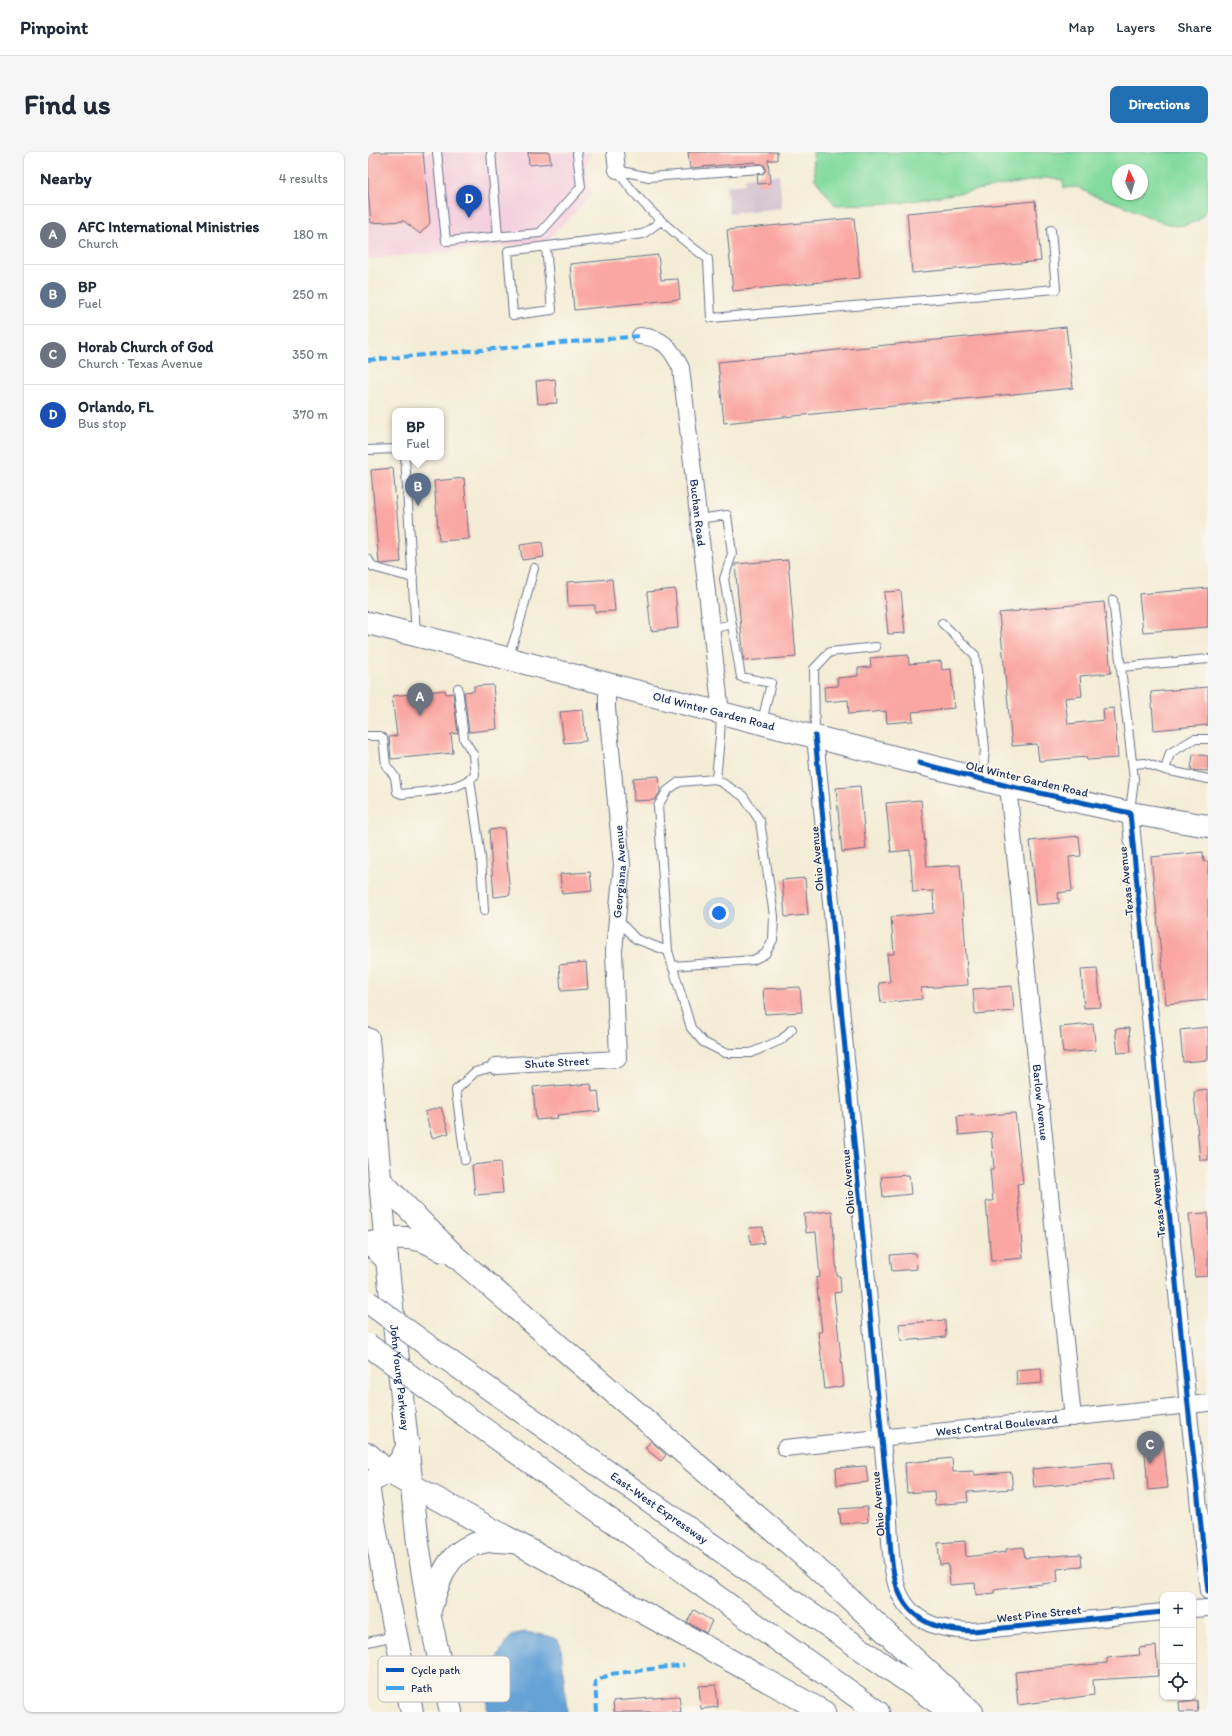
<!DOCTYPE html>
<html lang="en">
<head>
<meta charset="utf-8">
<style>
  :root { --surface:#fff; --page:#f6f6f7; --text:#1f2937; --muted:#747a83; --line:#e0e1e3; --accent:#1f6fb2 }
  body { margin:0; font-family:Itim,sans-serif; background:var(--page); color:var(--text) }
  .controls { position:absolute; right:12px; bottom:12px; display:grid; overflow:hidden; border-radius:8px; box-shadow:0 1px 3px #0004 }
  .controls button { width:36px; height:36px; display:grid; place-items:center; padding:0; border:0; border-bottom:1px solid var(--line); background:var(--surface); color:var(--text); font:20px sans-serif }
  .compass { position:absolute; left:744px; top:12px; width:36px; height:36px; border-radius:50%; background:var(--surface); box-shadow:0 1px 3px #0004; rotate:355deg }
  .you { position:absolute; left:351px; top:761px; width:14px; height:14px; margin:-10px; border:3px solid #fff; border-radius:50%; background:#1a73e8; box-shadow:0 0 0 6px #1a73e833 }
  .badge { display:grid; place-items:center; width:26px; height:26px; border-radius:50%; background:var(--accent); color:#fff; font-size:13px; font-weight:700 }
  .pin { position:absolute; translate:-50% -33px; filter:drop-shadow(0 1px 2px #0008) }
  .pin::after { content:''; position:absolute; top:21px; width:14px; height:12px; background:inherit; clip-path:polygon(0 0,100% 0,50% 100%) }
  .popup { position:absolute; left:24px; top:256px; width:52px; height:52px; box-sizing:border-box; display:grid; place-content:center; border-radius:8px; background:var(--surface); filter:drop-shadow(0 1px 3px #0005); font-size:13px; white-space:nowrap; color:var(--muted) }
  .popup b { font-size:15px; color:var(--text) }
  .popup::after { content:''; position:absolute; left:50%; top:100%; margin-left:-8px; border:8px solid transparent; border-top-color:var(--surface) }
  .list { margin:0; padding:0; list-style:none }
  h2 { display:flex; justify-content:space-between; align-items:center; height:52px; margin:0; padding:0 16px; font-size:17px }
  h2 small { font-size:13px; font-weight:400; color:var(--muted) }
  .list li { display:grid; grid-template-columns:26px 1fr auto; gap:12px; align-items:center; box-sizing:border-box; height:60px; padding:0 16px; border-top:1px solid var(--line) }
  .list b { display:block; font-size:15px; white-space:nowrap }
  .list p { margin:0; font-size:13px; white-space:nowrap; color:var(--muted) }
  .list em { font-size:13px; font-style:normal; color:var(--muted) }
  .icon { flex:none; width:22px; height:22px; fill:none; stroke:currentColor; stroke-width:2; stroke-linecap:round; stroke-linejoin:round }
  .map { position:relative; flex:none; width:840px; height:1560px; overflow:hidden; border-radius:8px }
  header { display:flex; align-items:center; gap:24px; box-sizing:border-box; height:56px; padding:0 20px; background:var(--surface); border-bottom:1px solid var(--line) }
  header strong { font-size:19px }
  nav { display:flex; gap:22px; margin-inline-start:auto; font-size:14px }
  .intro { display:flex; align-items:center; justify-content:space-between; box-sizing:border-box; height:96px; padding:0 24px }
  h1 { margin:0; font-size:28px }
  .button { padding:10px 18px; border-radius:8px; background:var(--accent); color:#fff; font-size:14px; font-weight:700 }
  main { display:flex; gap:24px; padding:0 24px }
  aside { flex:1; background:var(--surface); border-radius:8px; box-shadow:0 1px 3px #0004 }
  .map>svg:first-child { display:block }
</style>
</head>
<body>
<header>
<strong>Pinpoint</strong>
<nav><a>Map</a><a>Layers</a><a>Share</a></nav>
</header>
<div class="intro"><h1>Find us</h1><a class="button">Directions</a></div>
<main>
<aside>
<h2>Nearby<small>4 results</small></h2>
<ul class="list">
<li><span class="badge" style="background:#6b7280">A</span><div><b>AFC International Ministries</b><p>Church</p></div><em>180 m</em></li>
<li><span class="badge" style="background:#5c6f8a">B</span><div><b>BP</b><p>Fuel</p></div><em>250 m</em></li>
<li><span class="badge" style="background:#6b7280">C</span><div><b>Horab Church of God</b><p>Church · Texas Avenue</p></div><em>350 m</em></li>
<li><span class="badge" style="background:#1a4fb4">D</span><div><b>Orlando, FL</b><p>Bus stop</p></div><em>370 m</em></li>
</ul>
</aside>
<div class="map">
<svg width="840" height="1560" viewBox="0 0 840 1560">
  <rect width="100%" height="100%" fill="#fbf7ec"/>
  <filter id="ink" filterUnits="userSpaceOnUse"><feTurbulence type="fractalNoise" baseFrequency=".025" numOctaves="2"/><feDisplacementMap in="SourceGraphic" scale="8" xChannelSelector="R" yChannelSelector="G"/><feConvolveMatrix kernelMatrix="1 2 1 2 8 2 1 2 1" color-interpolation-filters="sRGB"/></filter>
  <filter id="wash" filterUnits="userSpaceOnUse"><feTurbulence type="fractalNoise" baseFrequency=".012" numOctaves="4" result="noise"/><feDisplacementMap in="SourceGraphic" scale="16" xChannelSelector="R" yChannelSelector="G"/><feGaussianBlur stdDeviation="0.9" result="paint"/><feColorMatrix in="noise" values="0 0 0 0 0 0 0 0 0 0 0 0 0 0 0 0 0 1.4 0 .05"/><feComposite in="paint" operator="in"/></filter>
  <g filter="url(#wash)">
    <rect width="100%" height="100%" fill="#f3ecd6"/>
    <!-- built -->
    <path fill="#f4cfde" d="M0 0H223L217 18 221 36 225 41 178 90 0 107Z"/>
    <!-- industrial -->
    <path fill="#d0bdce" d="M411 23 414 56 361 61 358 34 377 32V26Z"/>
    <!-- green -->
    <path fill="#83db9f" stroke="#4f857e" fill-rule="evenodd" d="M445 0H840V55L831 68 818 73 808 74 790 69 754 53 724 43 710 35 696 36 695 28 678 26 532 51 467 53 447 27ZM750 18H774V42H750Z"/>
    <!-- water -->
    <path fill="#65a3d7" stroke="#40699a" d="M157 1480 181 1484 190 1488 193 1495 199 1560H120C115 1541 129 1495 145 1483 148 1481 154 1481 157 1480Z"/>
    <g id="blocks">
      <!-- building -->
      <path fill="#faa6a2" d="M0 0H55L62 71 52 82 36 69 3 71 0 39Z
        M160 0H181L183 11 161 13Z
        M320 0H409V8H400L402 31 390 32 389 23 395 22 397 19V14L394 12H388V10L322 16Z
        M667 49 673 109 544 121 539 61Z
        M486 66 492 126 365 139 359 78Z
        M290 103 293 128 310 127 312 147 206 158 202 112Z
        M698 175 705 236 356 271 350 210Z
        M187 227 189 251 170 252 168 229Z
        M25 316 33 410 13 412 11 411 3 318Z
        M96 326 101 387 71 389 66 329Z
        M174 390 176 405 154 408 152 393Z
        M420 408 428 505 376 509 367 412Z
        M244 427 247 459 227 460V453L200 454 199 430Z
        M840 436V475L775 480 771 442Z
        M307 437 310 476 283 479 279 440Z
        M533 439 537 481 520 482 516 440Z
        M736 450 743 521 712 524 714 544 697 546 700 572 736 568 735 557 746 556 750 606 719 608 718 605 671 609 669 592 644 594 631 461 651 459V458Z
        M540 503 541 512 573 509 574 518 583 517 586 556 544 560 545 569 519 571 518 559 481 562 480 548 457 550 456 535 470 534 469 526 490 524V516L503 515 502 506Z
        M125 533 129 577 101 580 96 540 106 539V534Z
        M840 535V573L786 578 783 540Z
        M77 538 78 542 85 541 90 581 83 582 85 601 23 607 21 585 29 584 24 544Z
        M215 558 218 589 196 591 192 560Z
        M825 602 840 604V619L823 618Z
        M291 624 292 640 287 648 266 649 265 626Z
        M492 634 498 697 474 700 468 636Z
        M553 648 559 715 592 713 600 833 553 836 554 847 513 851 511 831 522 830 519 802H526L523 765 566 761 565 739 545 740 542 698 523 700 518 651Z
        M136 676 142 743 126 745 121 678Z
        M711 684 713 704 701 705 704 739 690 741 691 751 669 753 662 689Z
        M835 700 836 710 840 709V848L798 852 783 705Z
        M222 720 224 739 194 742 192 722Z
        M437 726 440 763 417 765 414 728Z
        M218 810 220 837 193 839 191 813Z
        M729 816 733 855 716 856 713 817Z
        M644 834 646 859 607 862 605 837Z
        M432 835 434 860 397 862 395 837Z
        M725 872 728 898 695 901 692 875Z
        M840 875V908L815 910 812 878Z
        M761 876 763 900 750 901 747 877Z
        M223 932 224 940 230 939 232 959 189 963 190 966 168 968 165 935 187 933V935Z
        M840 938V1008H832L826 940Z
        M73 955 81 981 64 986 57 960Z
        M647 961 655 1031 649 1032 655 1106 623 1109 618 1049H625L622 1017H626L623 980 591 983 589 964 606 962V964Z
        M132 1010 135 1041 107 1043 104 1013Z
        M541 1023 543 1042 515 1045 513 1025Z
        M464 1059 469 1124H472L473 1140 466 1141 476 1234 457 1237 450 1180H454L448 1126 452 1125 448 1080 438 1081 436 1062Z
        M840 1061V1124L827 1125 821 1062Z
        M395 1075 396 1091 383 1093 381 1076Z
        M548 1101 549 1117 524 1119 522 1103Z
        M577 1168 578 1185 533 1189 531 1172Z
        M673 1216 674 1231 649 1233 648 1218Z
        M795 1288 800 1336 780 1338 776 1289Z
        M283 1289 298 1303 293 1309 277 1296Z
        M584 1306 585 1320 606 1319V1323L643 1320 645 1337 599 1340 600 1350 567 1353 566 1339 539 1341 537 1311Z
        M743 1310 745 1328 666 1335 664 1317Z
        M498 1314 500 1330 469 1333 468 1316Z
        M499 1355 500 1370 473 1372 471 1357Z
        M597 1389 598 1405 638 1400V1397L655 1395 657 1406 713 1402 714 1415 689 1417 690 1430 626 1438V1441L608 1443 607 1431 582 1433 580 1412 572 1413 570 1391Z
        M326 1458 344 1469 338 1481 319 1470Z
        M788 1494 790 1524 725 1528 726 1543 650 1553 647 1520 739 1511V1506L772 1503 771 1496Z
        M348 1533 350 1555 333 1557 331 1534Z
        M311 1544 313 1560H246L245 1549Z
        M829 1548 830 1560H812L811 1550Z"/>
    </g>
  </g>
  <g filter="url(#ink)">
    <use href="#blocks" fill-opacity="0" stroke="#677188" stroke-width="1"/>
    <g fill="none" stroke-linecap="round" stroke-linejoin="round">
      <defs>
        <path id="service" d="M69 0 78 89 172 81 213 35 209 2 210 0
          M123 0 130 84
          M249 18C272 53 306 82 340 107L343 166 688 137 683 78
          M249 18 281 25 392 17
          M178 95 184 158 145 163 140 99 275 82 293 69
          M0 298 27 297
          M37 305 48 482
          M330 367 359 363 364 402 356 427 373 525 403 531 394 570
          M0 407 5 415 45 426
          M745 448 766 627 762 659
          M574 471 607 503 617 597 614 627
          M343 477 364 472
          M140 506 151 473 166 416
          M753 515 840 507
          M0 584H12L15 586 18 613 27 625 29 640 34 642C57 639 89 640 107 623L105 602 96 587 90 536
          M447 584 446 517 462 500 508 495
          M840 587H826L802 601 797 618 840 627
          M765 612 777 611 797 618
          M102 627 113 706 116 759
          M348 627 352 585 353 561
          M249 767 268 787 300 799
          M305 814 385 808 397 802 405 788 406 764 392 669 375 644 348 627 311 630 299 639 290 654 300 799 323 876 335 890 357 901H383L413 888 424 877
          M97 1008 88 938 107 920 128 914
          M0 1490 27 1484"/>
        <g id="minor">
          <path d="M247 0 249 18"/>
          <path id="s1" d="M272 184C296 186 303 196 313 216L353 561"/>
          <path d="M447 584C468 787 486 990 505 1193 510 1245 515 1297 520 1350 522 1377 521 1408 529 1435 541 1471 571 1478 605 1479L795 1460"/>
          <path id="s2" d="M640 634 705 1266"/>
          <path d="M762 661 820 1253 840 1439"/>
          <path id="s3" d="M128 914 250 907 246 799 254 713 239 556V533"/>
          <path id="s4" d="M417 1296 840 1251"/>
          <path d="M825 1457 840 1456"/>
        </g>
        <g id="secondary">
          <path id="s5" d="M0 471 640 634 762 661 840 674"/>
        </g>
        <g id="primary">
          <path id="s6" d="M0 887 19 1108 50 1391 61 1461 83 1560"/>
          <path d="M0 1334 15 1421 44 1560"/>
        </g>
        <g id="motorway">
          <path d="M12 1028 87 1104 433 1402 604 1560"/>
          <path d="M0 1090 19 1108"/>
          <path d="M0 1094C14 1085 36 1084 52 1088 60 1090 68 1095 75 1099"/>
          <path id="s7" d="M70 1201 583 1560"/>
          <path d="M74 1247 510 1560"/>
          <path d="M0 1302 20 1320 456 1560"/>
          <path d="M0 1331C23 1319 31 1316 40 1292"/>
          <path d="M61 1461C72 1427 78 1395 120 1389 128 1388 137 1390 145 1390"/>
        </g>
      </defs>
      <!-- service casing -->
      <use href="#service" stroke="#677188" stroke-width="10"/>
      <!-- minor casing -->
      <use href="#minor" stroke="#677188" stroke-width="18"/>
      <!-- secondary casing -->
      <use href="#secondary" stroke="#677188" stroke-width="24"/>
      <!-- primary casing -->
      <use href="#primary" stroke="#677188" stroke-width="24"/>
      <!-- motorway casing -->
      <use href="#motorway" stroke="#677188" stroke-width="24"/>
      <!-- service -->
      <use href="#service" stroke="#fff" stroke-width="8"/>
      <!-- minor -->
      <use href="#minor" stroke="#fff" stroke-width="16"/>
      <!-- secondary -->
      <use href="#secondary" stroke="#fff" stroke-width="22"/>
      <!-- primary -->
      <use href="#primary" stroke="#fff" stroke-width="22"/>
      <!-- motorway -->
      <use href="#motorway" stroke="#fff" stroke-width="22"/>
      <defs>
        <path id="motorway-bridge" d="M0 1150 70 1201
          M0 1193 74 1247"/>
      </defs>
      <!-- motorway-bridge casing -->
      <use href="#motorway-bridge" stroke="#677188" stroke-width="24" stroke-linecap="butt"/>
      <!-- motorway-bridge -->
      <use href="#motorway-bridge" stroke="#fff" stroke-width="22"/>
      <!-- quiet -->
      <path stroke="#3da3ed" stroke-width="4" stroke-dasharray="8 4" stroke-linecap="butt" d="M0 208 272 184
        M229 1560 227 1530 242 1522 316 1513"/>
      <defs>
        <path id="cycleway" d="M447 584C468 787 486 990 505 1193 510 1245 515 1297 520 1350 522 1377 521 1408 529 1435 541 1471 571 1478 605 1479L795 1460
          M551 611 640 634 762 661 820 1253 840 1439"/>
      </defs>
      <!-- cycleway casing -->
      <use href="#cycleway" stroke="#fbf7ec" stroke-width="8"/>
      <!-- cycleway -->
      <use href="#cycleway" stroke="#0057b8" stroke-width="5"/>
    </g>
  </g>
  <g text-anchor="middle" dominant-baseline="central" stroke-width="3.5" stroke-linejoin="round" paint-order="stroke">
    <!-- street labels -->
    <g font-size="12" fill="#1b2f5e" stroke="#fbf7ec">
      <text stroke="none"><textPath href="#s1" startOffset="201">Buchan Road</textPath></text>
      <text stroke="none"><textPath href="#s5" startOffset="357">Old Winter Garden Road</textPath></text>
      <text transform="translate(659 627) rotate(13)">Old Winter Garden Road</text>
      <text transform="translate(449 707) rotate(-95)">Ohio Avenue</text>
      <text stroke="none"><textPath href="#s3" startOffset="310">Georgiana Avenue</textPath></text>
      <text transform="translate(758 729) rotate(-96)">Texas Avenue</text>
      <text stroke="none"><textPath href="#s3" startOffset="61">Shute Street</textPath></text>
      <text stroke="none"><textPath href="#s2" startOffset="318">Barlow Avenue</textPath></text>
      <text transform="translate(480 1030) rotate(-95)">Ohio Avenue</text>
      <text transform="translate(790 1051) rotate(-96)">Texas Avenue</text>
      <text stroke="none"><textPath href="#s6" startOffset="340">John Young Parkway</textPath></text>
      <text stroke="none"><textPath href="#s4" startOffset="213">West Central Boulevard</textPath></text>
      <text transform="translate(510 1352) rotate(-95)">Ohio Avenue</text>
      <text stroke="none"><textPath href="#s7" startOffset="270">East-West Expressway</textPath></text>
      <text transform="translate(671 1462) rotate(-6)">West Pine Street</text>
    </g>
  </g>
  <!-- legend -->
  <rect x="10" y="1504" width="132" height="46" rx="6" fill="#fbf7ec" stroke="#b8bbc1" stroke-width="1"/>
  <rect x="18" y="1516" width="18" height="4" fill="#0057b8"/>
  <rect x="18" y="1534" width="18" height="4" fill="#3da3ed"/>
  <g font-size="11" fill="#1b2f5e">
    <text x="43" y="1522">Cycle path</text>
    <text x="43" y="1540">Path</text>
  </g>
</svg>
<div class="controls">
<button>+</button>
<button>−</button>
<button><svg class="icon" aria-label="locate" viewBox="0 0 24 24"><circle cx="12" cy="12" r="6"/><path d="M12 2v4M12 18v4M2 12h4M18 12h4"/></svg></button>
</div>
<svg class="compass" viewBox="-18 -18 36 36"><path d="M0-13l5 13h-10z" fill="#e53935"/><path d="M0 13l5-13h-10z" fill="#747a83"/></svg>
<div class="you"></div>
<div class="pin badge" style="left:52px;top:564px;background:#6b7280">A</div>
<div class="pin badge" style="left:50px;top:354px;background:#5c6f8a">B</div>
<div class="popup"><b>BP</b>Fuel</div>
<div class="pin badge" style="left:782px;top:1312px;background:#6b7280">C</div>
<div class="pin badge" style="left:101px;top:66px;background:#1a4fb4">D</div>
</div>
</main>
</body>
</html>
